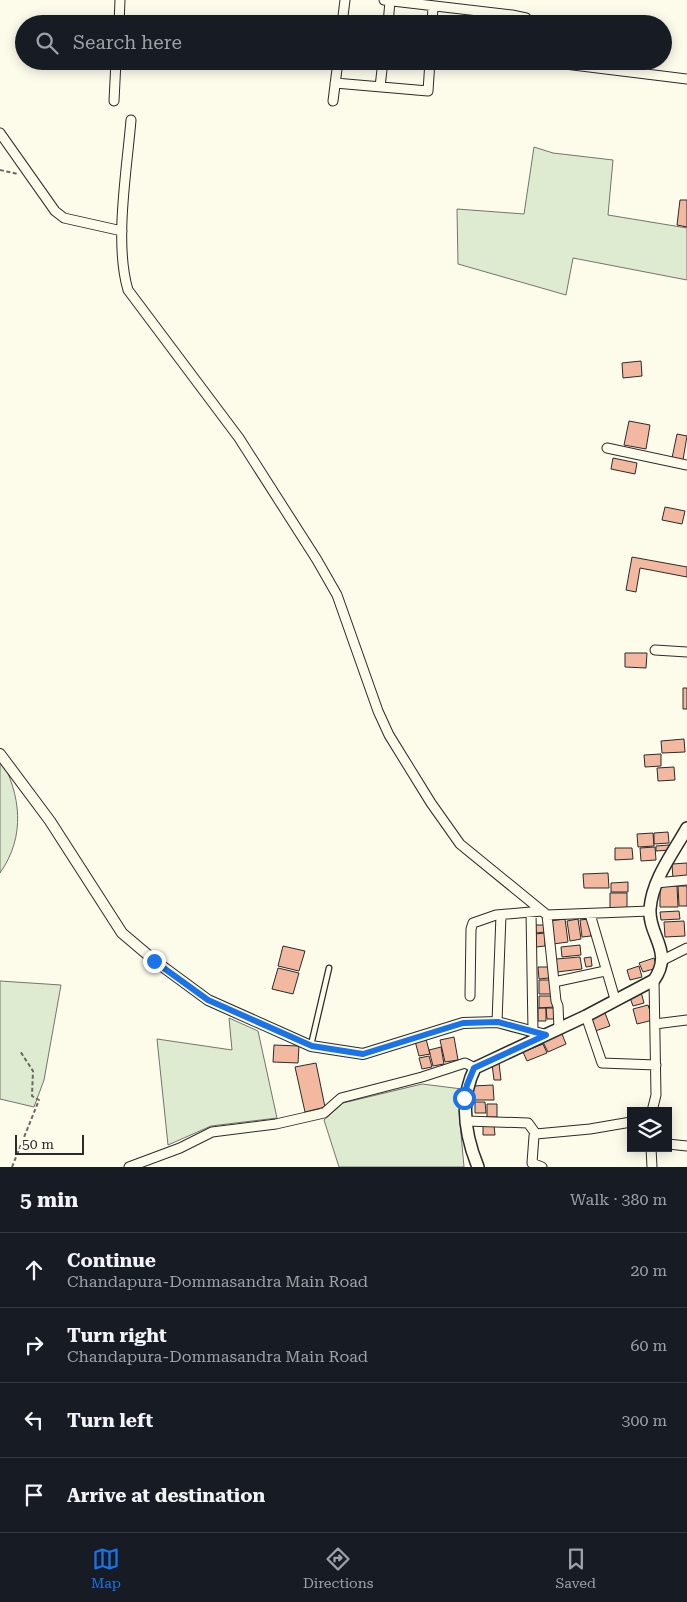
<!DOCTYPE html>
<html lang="en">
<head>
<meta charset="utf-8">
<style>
  :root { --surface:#171b24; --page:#242831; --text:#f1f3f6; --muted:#9ea1a6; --line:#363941; --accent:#1a73e8 }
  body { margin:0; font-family:"Roboto Serif",serif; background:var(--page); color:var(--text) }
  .controls { position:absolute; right:15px; bottom:15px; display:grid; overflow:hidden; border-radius:0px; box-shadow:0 2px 12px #0003 }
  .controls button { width:45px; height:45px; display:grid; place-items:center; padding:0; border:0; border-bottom:1px solid var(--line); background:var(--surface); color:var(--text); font:25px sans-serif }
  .scale { position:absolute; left:15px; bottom:12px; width:69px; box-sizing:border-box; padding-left:5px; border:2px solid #2b2b2b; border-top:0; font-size:14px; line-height:18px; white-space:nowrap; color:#2b2b2b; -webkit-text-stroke:4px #fdfbea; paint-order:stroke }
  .stop { position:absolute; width:15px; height:15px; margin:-11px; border:4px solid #1a73e8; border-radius:50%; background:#fff }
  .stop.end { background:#1a73e8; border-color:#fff; box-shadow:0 1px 5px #0008 }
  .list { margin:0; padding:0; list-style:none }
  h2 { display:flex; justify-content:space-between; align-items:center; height:65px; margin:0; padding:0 20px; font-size:21px }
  h2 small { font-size:16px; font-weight:400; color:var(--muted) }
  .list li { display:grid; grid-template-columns:32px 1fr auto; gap:15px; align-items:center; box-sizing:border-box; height:75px; padding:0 20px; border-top:1px solid var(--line) }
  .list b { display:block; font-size:19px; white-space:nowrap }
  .list p { margin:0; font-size:16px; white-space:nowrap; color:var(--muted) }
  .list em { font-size:16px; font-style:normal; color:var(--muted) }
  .icon { flex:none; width:28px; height:28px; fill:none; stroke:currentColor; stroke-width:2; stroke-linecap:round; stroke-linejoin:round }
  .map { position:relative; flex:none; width:687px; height:1167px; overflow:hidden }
  .search { position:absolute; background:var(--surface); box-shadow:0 2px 12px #0003; left:15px; right:15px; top:15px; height:55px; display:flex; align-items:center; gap:12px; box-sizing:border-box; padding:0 18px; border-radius:28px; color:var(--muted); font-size:19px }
  .sheet { height:365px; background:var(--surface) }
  nav { display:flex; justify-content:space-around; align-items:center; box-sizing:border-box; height:70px; border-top:1px solid var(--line); background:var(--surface); font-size:14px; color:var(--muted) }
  nav a { display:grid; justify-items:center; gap:2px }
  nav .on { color:var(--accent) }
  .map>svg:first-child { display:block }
</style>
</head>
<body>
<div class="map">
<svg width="687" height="1167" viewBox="0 0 687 1167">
  <rect width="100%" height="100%" fill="#fdfbea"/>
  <!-- green -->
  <path fill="#deebd1" stroke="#74746e" d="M534 147 553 153 613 160 608 215 687 228V280L573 258 566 295 458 264 457 209 524 214Z
    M0 757C21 795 26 836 0 873Z
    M0 981 61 985 44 1080 34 1107 0 1099Z
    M229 1018 258 1031 277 1118 211 1126 168 1145 157 1039 232 1050Z
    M422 1084 462 1089 459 1112 464 1167H339L324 1120 343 1103Z"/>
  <!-- building -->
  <path fill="#f2b8a0" stroke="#2b2b2b" d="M680 200H687V227L677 225Z
    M641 361 642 376 623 378 622 363Z
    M629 421 650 425 646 449 624 445Z
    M677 434 687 436 683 460 672 458Z
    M613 458 637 463 635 474 611 469Z
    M665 507 685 511 682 524 662 520Z
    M632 557 687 567V577L640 568 636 592 626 590Z
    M625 653H647L646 668 625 667Z
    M683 688H687V709H683Z
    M684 739 685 752 662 753 661 741Z
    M661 754V766L645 767 644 755Z
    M674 767 675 780 658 781 657 768Z
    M668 832 669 843 654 844V833Z
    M653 833 654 846 638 847 637 834Z
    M669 845 670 850 656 851V846Z
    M655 847 656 860 641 861 640 848Z
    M615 848H632L633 859 615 860Z
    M687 863V878L673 879 672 864Z
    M608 873 609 888H584L583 874Z
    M628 882V892H611V883Z
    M660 886H677L678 907H660Z
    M678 886H687V906H679Z
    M610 893H627V909H610Z
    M679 911 680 919 661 920 660 912Z
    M565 919 568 942 553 944 550 921Z
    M578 919 581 939 570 941 567 921Z
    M589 919 591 936 582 937 580 920Z
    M684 921 685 936 665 937 664 922Z
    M535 925H545V932L536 933Z
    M545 933V946L536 947 535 934Z
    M580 945 581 955 562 957 561 947Z
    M283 946 305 951 299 971 278 966Z
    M580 957 582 969 557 972 556 959Z
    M591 957 592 966 586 967 584 958Z
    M654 958 657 968 643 972 639 963Z
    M639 966 642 977 630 980 627 970Z
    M538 967H549V978L539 979Z
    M278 968 299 973 293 994 272 989Z
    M539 980H550L551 994H539Z
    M641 992 644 1003 633 1006 629 995Z
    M539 996H554V1007L539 1008Z
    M648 1005 653 1020 637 1024 633 1009Z
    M538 1008H546V1021H538Z
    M546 1008H556V1019H547Z
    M605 1013 610 1026 595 1031 591 1018Z
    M562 1034 566 1044 548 1052 543 1042Z
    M454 1037 458 1060 445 1062 440 1040Z
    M426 1039 430 1054 419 1056 415 1041Z
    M543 1044 547 1053 527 1061 523 1052Z
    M274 1045 299 1046 298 1063 273 1062Z
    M441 1047 444 1064 433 1066 429 1050Z
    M429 1056 432 1067 422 1069 419 1058Z
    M316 1063 325 1107 305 1112 295 1067Z
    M499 1063 501 1080H494L492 1064Z
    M493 1085 494 1100H473V1086Z
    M475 1102H485L486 1113H475Z
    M487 1104H497V1117H487Z
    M483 1125H494L495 1135H483Z"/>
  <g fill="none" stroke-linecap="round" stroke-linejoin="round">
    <defs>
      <path id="service" d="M311 1045 329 968"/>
      <path id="minor" d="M384 0 512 15 526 18 532 24
        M119 24 120 0
        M342 24 345 0
        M388 24 390 1
        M432 24 433 6
        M560 61 565 64 687 79
        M335 83 428 91 430 61
        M380 87 383 61
        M114 101 116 61
        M333 101 338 61
        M131 120C127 169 114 243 128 290L239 438 317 560 337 595 378 711 389 735 431 803 460 844 547 915 650 911
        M0 133 55 211 64 218 122 231
        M607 448 687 465
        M655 650 687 652
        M656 883 687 880
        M531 912 533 1031
        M590 914 615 999
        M547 915 556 1001 558 1006 559 1029
        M663 960 687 948
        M554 982 605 971
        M470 996 471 929 473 923 496 915 542 911
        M586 1016 602 1063 656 1065
        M497 1022 501 915
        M655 1024 687 1020
        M652 1111 656 1095 654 980
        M466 1121 528 1123 536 1134
        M668 1144 687 1146
        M651 1148 652 1167
        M129 1167 180 1148 212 1132 276 1124 324 1113 341 1098 422 1077 465 1063 475 1068
        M542 1167 532 1163 534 1136 536 1134 590 1129 631 1122"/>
      <path id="tertiary" d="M0 754 50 821 122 933 155 961 208 1000 311 1046 363 1054 463 1023 497 1022 546 1035"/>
      <path id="secondary" d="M478 1167C465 1135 459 1100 475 1068L586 1016 654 980C674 951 648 936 650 909 652 880 673 853 687 828"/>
    </defs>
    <!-- service casing -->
    <use href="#service" stroke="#2b2b2b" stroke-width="7"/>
    <!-- minor casing -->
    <use href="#minor" stroke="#2b2b2b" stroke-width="11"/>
    <!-- tertiary casing -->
    <use href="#tertiary" stroke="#2b2b2b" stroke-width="12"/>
    <!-- secondary casing -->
    <use href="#secondary" stroke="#2b2b2b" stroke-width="14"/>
    <!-- path -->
    <path stroke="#6a6964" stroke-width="2" stroke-dasharray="4 2.5" stroke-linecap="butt" d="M0 170 18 174
      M12 1167 39 1100 32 1096 33 1071 20 1051"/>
    <!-- service -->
    <use href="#service" stroke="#fdfbea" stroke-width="4.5"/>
    <!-- minor -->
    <use href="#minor" stroke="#fdfbea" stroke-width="9"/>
    <!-- tertiary -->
    <use href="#tertiary" stroke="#fdfbea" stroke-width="10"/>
    <!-- secondary -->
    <use href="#secondary" stroke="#fdfbea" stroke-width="11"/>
  </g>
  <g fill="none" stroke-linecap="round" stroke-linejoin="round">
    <!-- route -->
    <path stroke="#1a73e8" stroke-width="6" d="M154 961 208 1000 312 1046 363 1054 463 1023 498 1022 546 1035 474 1068 467 1085 464 1098"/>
  </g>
</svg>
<div class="controls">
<button><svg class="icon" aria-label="layers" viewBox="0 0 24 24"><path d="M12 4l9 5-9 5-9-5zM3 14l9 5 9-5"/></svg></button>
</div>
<div class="scale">50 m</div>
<div class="stop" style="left:464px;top:1098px"></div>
<div class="stop end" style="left:154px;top:961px"></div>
<div class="search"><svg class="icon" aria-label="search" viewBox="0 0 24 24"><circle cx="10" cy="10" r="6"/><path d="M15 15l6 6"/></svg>Search here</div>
</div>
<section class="sheet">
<h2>5 min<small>Walk · 380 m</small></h2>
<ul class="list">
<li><svg class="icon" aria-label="ahead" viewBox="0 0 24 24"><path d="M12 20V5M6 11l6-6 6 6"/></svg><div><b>Continue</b><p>Chandapura-Dommasandra Main Road</p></div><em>20 m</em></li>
<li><svg class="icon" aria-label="right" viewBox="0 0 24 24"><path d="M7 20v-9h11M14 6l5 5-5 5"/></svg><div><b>Turn right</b><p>Chandapura-Dommasandra Main Road</p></div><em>60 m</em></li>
<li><svg class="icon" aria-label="left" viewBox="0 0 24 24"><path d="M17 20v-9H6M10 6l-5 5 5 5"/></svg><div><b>Turn left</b></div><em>300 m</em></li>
<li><svg class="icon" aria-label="arrive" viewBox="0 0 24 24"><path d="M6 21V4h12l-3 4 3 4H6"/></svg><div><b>Arrive at destination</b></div></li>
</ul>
</section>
<nav>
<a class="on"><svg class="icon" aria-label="map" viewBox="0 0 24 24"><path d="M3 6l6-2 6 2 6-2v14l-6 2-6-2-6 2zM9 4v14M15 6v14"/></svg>Map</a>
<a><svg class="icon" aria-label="directions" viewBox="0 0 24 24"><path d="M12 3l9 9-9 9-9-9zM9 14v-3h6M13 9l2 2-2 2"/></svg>Directions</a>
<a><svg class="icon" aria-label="saved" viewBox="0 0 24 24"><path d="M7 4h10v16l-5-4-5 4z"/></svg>Saved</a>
</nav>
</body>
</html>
